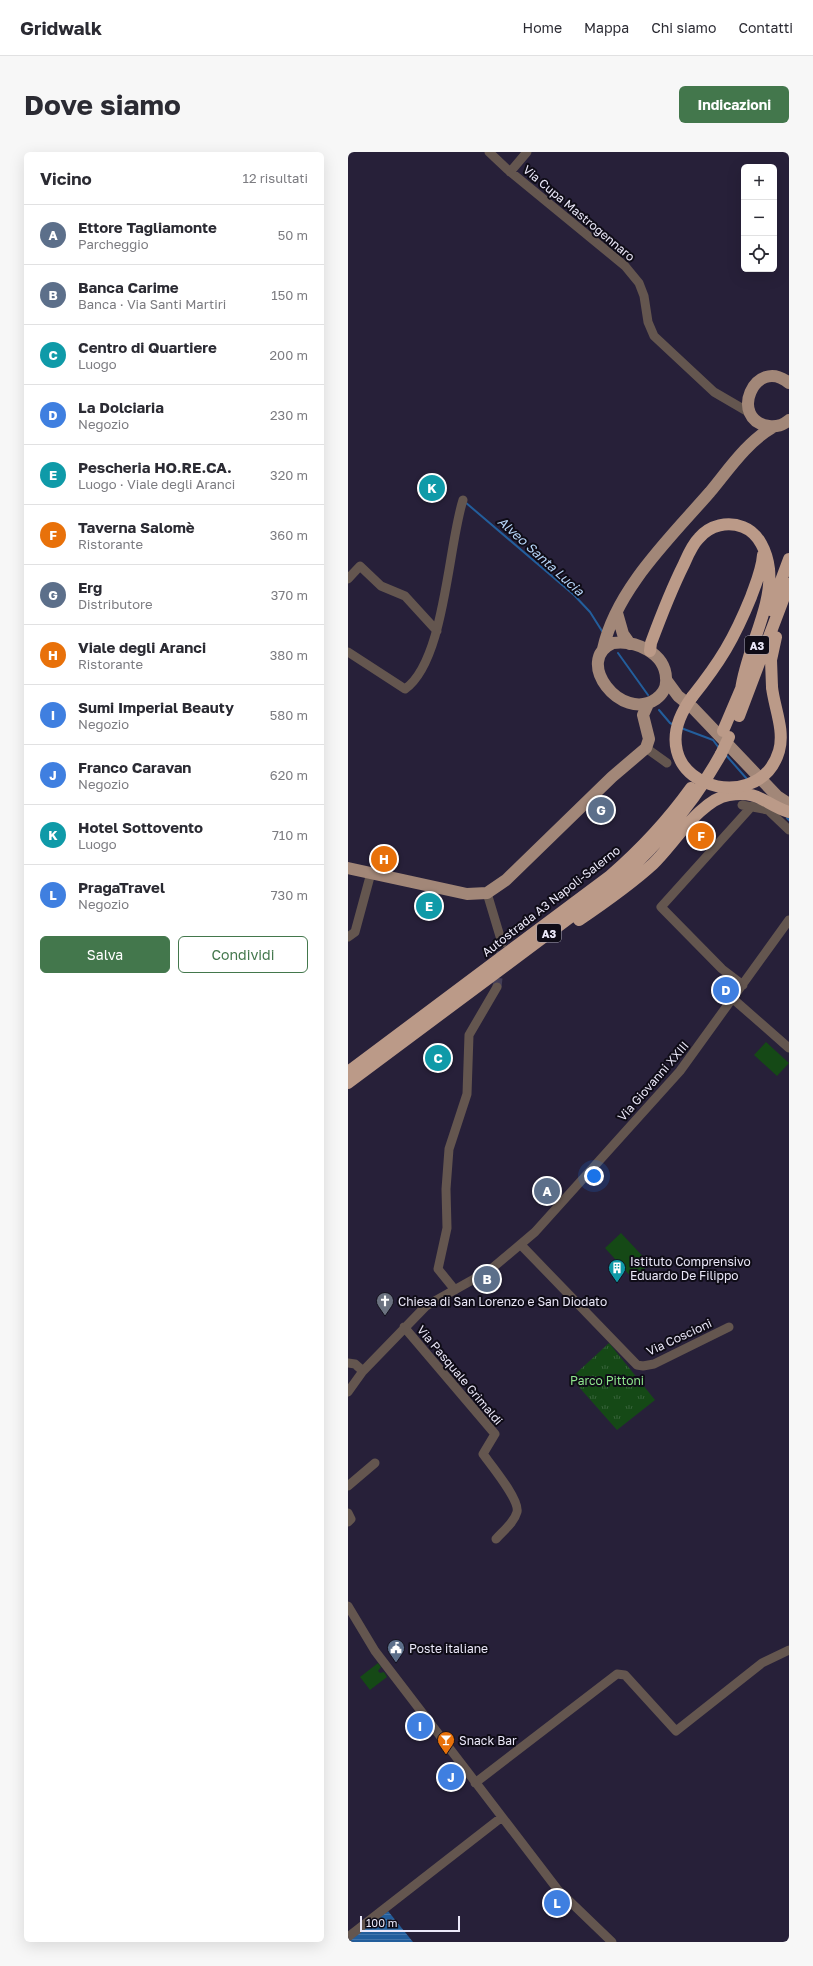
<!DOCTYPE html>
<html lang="it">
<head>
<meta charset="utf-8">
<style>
  :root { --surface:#fff; --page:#f7f7f7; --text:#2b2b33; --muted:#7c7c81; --line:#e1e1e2; --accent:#43774c }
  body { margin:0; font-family:"Golos Text",sans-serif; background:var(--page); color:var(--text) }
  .controls { position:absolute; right:12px; top:12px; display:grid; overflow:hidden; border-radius:6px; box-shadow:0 4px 16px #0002 }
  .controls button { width:36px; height:36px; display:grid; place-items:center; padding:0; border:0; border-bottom:1px solid var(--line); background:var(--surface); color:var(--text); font:20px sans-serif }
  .scale { position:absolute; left:12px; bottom:10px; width:100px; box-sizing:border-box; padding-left:4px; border:2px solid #ebe8f9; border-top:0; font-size:11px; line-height:14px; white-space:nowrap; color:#ebe8f9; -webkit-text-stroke:3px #0f0c17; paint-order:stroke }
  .you { position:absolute; left:246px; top:1024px; width:14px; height:14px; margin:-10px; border:3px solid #fff; border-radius:50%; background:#1a73e8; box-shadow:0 0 0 6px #1a73e833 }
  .badge { display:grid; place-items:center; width:26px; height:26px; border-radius:50%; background:var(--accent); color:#fff; font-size:13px; font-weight:700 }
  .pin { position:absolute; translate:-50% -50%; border:2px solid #fff; box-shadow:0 1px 4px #0006 }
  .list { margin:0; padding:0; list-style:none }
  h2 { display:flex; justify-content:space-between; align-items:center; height:52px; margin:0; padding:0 16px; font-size:17px }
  h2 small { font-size:13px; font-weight:400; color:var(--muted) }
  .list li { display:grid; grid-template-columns:26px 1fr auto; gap:12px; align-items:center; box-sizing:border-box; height:60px; padding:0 16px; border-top:1px solid var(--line) }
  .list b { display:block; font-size:15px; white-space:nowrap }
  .list p { margin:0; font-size:13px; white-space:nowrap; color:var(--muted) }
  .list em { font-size:13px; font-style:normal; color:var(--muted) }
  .actions { display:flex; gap:8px; padding:12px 16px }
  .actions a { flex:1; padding:9px 0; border:1px solid var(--accent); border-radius:6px; text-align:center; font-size:14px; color:var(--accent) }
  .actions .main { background:var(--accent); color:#fff }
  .icon { flex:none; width:22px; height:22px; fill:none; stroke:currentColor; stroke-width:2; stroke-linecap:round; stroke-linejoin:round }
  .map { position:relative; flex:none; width:441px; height:1790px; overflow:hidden; border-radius:6px }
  header { display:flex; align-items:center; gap:24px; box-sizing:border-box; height:56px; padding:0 20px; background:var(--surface); border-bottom:1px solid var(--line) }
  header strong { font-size:19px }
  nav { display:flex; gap:22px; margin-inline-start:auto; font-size:14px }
  .intro { display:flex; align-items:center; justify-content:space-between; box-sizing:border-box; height:96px; padding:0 24px }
  h1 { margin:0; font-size:28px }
  .button { padding:10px 18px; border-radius:6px; background:var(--accent); color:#fff; font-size:14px; font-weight:700 }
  main { display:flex; gap:24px; padding:0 24px }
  aside { flex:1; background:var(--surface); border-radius:6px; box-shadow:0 4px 16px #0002 }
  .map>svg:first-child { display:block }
</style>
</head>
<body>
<header>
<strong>Gridwalk</strong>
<nav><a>Home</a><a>Mappa</a><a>Chi siamo</a><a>Contatti</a></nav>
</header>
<div class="intro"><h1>Dove siamo</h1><a class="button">Indicazioni</a></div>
<main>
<aside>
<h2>Vicino<small>12 risultati</small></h2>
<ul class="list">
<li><span class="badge" style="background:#5c6f8a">A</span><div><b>Ettore Tagliamonte</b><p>Parcheggio</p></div><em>50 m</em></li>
<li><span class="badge" style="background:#5c6f8a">B</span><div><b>Banca Carime</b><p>Banca · Via Santi Martiri</p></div><em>150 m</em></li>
<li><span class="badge" style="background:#0f9aa8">C</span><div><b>Centro di Quartiere</b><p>Luogo</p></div><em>200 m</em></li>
<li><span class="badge" style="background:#3f7fe0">D</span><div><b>La Dolciaria</b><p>Negozio</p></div><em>230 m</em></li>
<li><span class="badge" style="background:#0f9aa8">E</span><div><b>Pescheria HO.RE.CA.</b><p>Luogo · Viale degli Aranci</p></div><em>320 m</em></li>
<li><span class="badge" style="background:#e8710a">F</span><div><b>Taverna Salomè</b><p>Ristorante</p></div><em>360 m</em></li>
<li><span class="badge" style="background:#5c6f8a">G</span><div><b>Erg</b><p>Distributore</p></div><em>370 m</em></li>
<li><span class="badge" style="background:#e8710a">H</span><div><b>Viale degli Aranci</b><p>Ristorante</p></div><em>380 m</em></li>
<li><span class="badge" style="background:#3f7fe0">I</span><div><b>Sumi Imperial Beauty</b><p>Negozio</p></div><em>580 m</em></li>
<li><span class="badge" style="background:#3f7fe0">J</span><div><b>Franco Caravan</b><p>Negozio</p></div><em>620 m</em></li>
<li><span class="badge" style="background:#0f9aa8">K</span><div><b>Hotel Sottovento</b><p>Luogo</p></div><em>710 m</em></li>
<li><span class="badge" style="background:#3f7fe0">L</span><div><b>PragaTravel</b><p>Negozio</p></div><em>730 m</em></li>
</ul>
<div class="actions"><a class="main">Salva</a><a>Condividi</a></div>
</aside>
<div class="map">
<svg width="441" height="1790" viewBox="0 0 441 1790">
  <defs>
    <pattern id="park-tufts" width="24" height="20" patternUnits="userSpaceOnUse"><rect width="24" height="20" fill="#154916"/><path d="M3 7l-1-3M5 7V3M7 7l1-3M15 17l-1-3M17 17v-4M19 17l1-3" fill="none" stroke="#376339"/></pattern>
    <pattern id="water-rules" width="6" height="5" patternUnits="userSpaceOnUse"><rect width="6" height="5" fill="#235e9c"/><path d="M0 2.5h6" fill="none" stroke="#4375ab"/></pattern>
  </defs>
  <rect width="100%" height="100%" fill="#272039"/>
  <!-- grass -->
  <path fill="#154916" d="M418 890 441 911 429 924 406 903Z
    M273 1081 302 1112 285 1127 257 1096Z
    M30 1511 33 1515 30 1519 32 1521 36 1520 39 1525 22 1538 12 1525Z"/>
  <!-- park -->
  <path fill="url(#park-tufts)" d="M261 1191 307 1248 269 1278 223 1226Z"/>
  <!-- water -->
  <path fill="url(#water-rules)" d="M40 1759 65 1790H0V1789Z"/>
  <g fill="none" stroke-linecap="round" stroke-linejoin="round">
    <!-- stream -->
    <path stroke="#235e9c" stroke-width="2" d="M117 350 226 443 242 460 254 479
      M270 501 300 543
      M311 558 322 571 326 573
      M333 576 365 588 371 596
      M377 602 399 627
      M439 666 441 668"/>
    <!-- minor-tunnel -->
    <path stroke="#443e56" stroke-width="9" stroke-dasharray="9 4.5" stroke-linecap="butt" d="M149 835 154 791"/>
    <!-- minor -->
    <path stroke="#64564f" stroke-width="9" d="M141 0 159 17 277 114 291 131 296 144 300 170 306 184 366 240 402 261
      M162 20 179 0
      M0 427 12 414 33 434 57 444 89 479
      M0 500 57 537C97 509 100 394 115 348
      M298 596 319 611
      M394 653 420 658 441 678
      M139 741 154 791
      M0 785 7 780 23 721
      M395 833 374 817 313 755 404 654
      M384 846 441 896
      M173 1093 289 1213 295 1214 306 1212 381 1175
      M107 1138 90 1117 99 1076 98 1037 101 997 119 942 121 883 149 835
      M56 1175 147 1282 135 1302C143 1313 172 1348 169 1360 166 1371 155 1379 148 1387
      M0 1211 7 1212 15 1219
      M0 1240 15 1219 78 1154 142 1118 187 1080 332 919 441 768
      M0 1334 27 1311
      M0 1361 3 1367 0 1370
      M0 1454 27 1499 210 1738 264 1790
      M127 1631 269 1522 277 1523 328 1579 414 1511 441 1498
      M0 1785 154 1665"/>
    <!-- major -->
    <path stroke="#a28778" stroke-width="12" d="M441 231C406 203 380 269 421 274 428 275 435 273 441 268
      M269 461 275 482 282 492
      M265 491C288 488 317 501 318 526 319 534 315 542 308 547 273 571 225 508 265 491Z
      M255 497C268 437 323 385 362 340 381 317 399 290 425 275
      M319 529 330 544 345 556 429 644 441 652
      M0 716 119 742 139 741 158 728 264 625 298 596 301 587 295 563 300 552"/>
    <!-- highway -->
    <path stroke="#bb9a88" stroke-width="12" d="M422 458 441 407
      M302 499 303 491C313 464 323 438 336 412 340 403 344 393 351 386 362 373 380 369 395 375 411 381 419 400 421 417 425 455 398 498 393 538
      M424 535 423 508 428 485
      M344 545C372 510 386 487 403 445 408 431 414 418 415 403
      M391 564 441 432
      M375 579 395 532
      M231 768C256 751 282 733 305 712 325 693 353 647 381 643 412 638 416 652 441 660
      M0 920 262 724C292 698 320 668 343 636
      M0 931 244 749C296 709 341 660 373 602"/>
    <!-- highway-bridge -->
    <path stroke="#bb9a88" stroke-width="12" d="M344 545C283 629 410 670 431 599 437 578 426 555 424 535
      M373 602 381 585"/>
  </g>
  <!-- icons -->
  <defs>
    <symbol id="building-pin" viewBox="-11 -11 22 30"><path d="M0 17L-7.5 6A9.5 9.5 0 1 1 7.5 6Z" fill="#0f9aa8" stroke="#0f0c17"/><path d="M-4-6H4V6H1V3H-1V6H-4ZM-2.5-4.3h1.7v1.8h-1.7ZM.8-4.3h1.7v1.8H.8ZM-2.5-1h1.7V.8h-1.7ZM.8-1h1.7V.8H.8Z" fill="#fff"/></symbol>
    <symbol id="church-pin" viewBox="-11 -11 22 30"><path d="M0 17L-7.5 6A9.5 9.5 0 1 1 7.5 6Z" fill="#6b7280" stroke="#0f0c17"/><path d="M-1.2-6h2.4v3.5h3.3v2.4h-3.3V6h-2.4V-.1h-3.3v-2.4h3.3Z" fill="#fff"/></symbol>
    <symbol id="civic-pin" viewBox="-11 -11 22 30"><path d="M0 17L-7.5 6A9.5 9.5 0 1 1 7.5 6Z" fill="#5c6f8a" stroke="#0f0c17"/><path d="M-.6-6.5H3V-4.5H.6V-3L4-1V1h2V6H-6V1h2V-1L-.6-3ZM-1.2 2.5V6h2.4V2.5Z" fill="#fff"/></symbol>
    <symbol id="bar-pin" viewBox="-11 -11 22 30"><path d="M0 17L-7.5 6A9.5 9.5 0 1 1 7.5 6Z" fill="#e8710a" stroke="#0f0c17"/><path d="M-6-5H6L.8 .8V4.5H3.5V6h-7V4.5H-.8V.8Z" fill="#fff"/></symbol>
  </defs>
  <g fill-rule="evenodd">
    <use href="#building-pin" x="259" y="1106" width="20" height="27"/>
    <use href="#church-pin" x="27" y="1139" width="20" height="27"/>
    <use href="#civic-pin" x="38" y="1486" width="20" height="27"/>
    <use href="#bar-pin" x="88" y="1578" width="20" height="27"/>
  </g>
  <g text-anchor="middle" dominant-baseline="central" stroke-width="4" stroke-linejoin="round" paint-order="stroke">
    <!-- shield labels -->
    <g fill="#0f0c17" stroke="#a9a6b5" stroke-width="1">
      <rect x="397" y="484" width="24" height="18" rx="3"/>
      <rect x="189" y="772" width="24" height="18" rx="3"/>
    </g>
    <g font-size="11" font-weight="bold" fill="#ebe8f9">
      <text x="409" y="493">A3</text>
      <text x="201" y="781">A3</text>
    </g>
    <!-- street labels -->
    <g font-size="12" fill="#ebe8f9" stroke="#0f0c17">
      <text transform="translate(231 61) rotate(40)">Via Cupa Mastrogennaro</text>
      <text transform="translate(203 749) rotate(-38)">Autostrada A3 Napoli-Salerno</text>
      <text transform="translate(305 929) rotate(-49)">Via Giovanni XXIII</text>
      <text transform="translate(331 1185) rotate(-25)">Via Coscioni</text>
      <text transform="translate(112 1223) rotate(50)">Via Pasquale Grimaldi</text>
    </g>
    <!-- poi labels -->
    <g font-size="12" fill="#ebe8f9" stroke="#0f0c17" text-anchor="start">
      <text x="282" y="1109">Istituto Comprensivo<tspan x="282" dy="14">Eduardo De Filippo</tspan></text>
      <text x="50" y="1149">Chiesa di San Lorenzo e San Diodato</text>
      <text x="61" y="1496">Poste italiane</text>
      <text x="111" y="1588">Snack Bar</text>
    </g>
    <!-- park labels -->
    <g font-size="12" fill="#8fe58c" stroke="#0f0c17">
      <text x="259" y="1228">Parco Pittoni</text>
    </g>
    <!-- water labels -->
    <g font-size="13" font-style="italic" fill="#b6d5f8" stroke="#0f0c17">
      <text transform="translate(193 404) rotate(42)">Alveo Santa Lucia</text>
    </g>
  </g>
</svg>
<div class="controls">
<button>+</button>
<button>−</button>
<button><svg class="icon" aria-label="locate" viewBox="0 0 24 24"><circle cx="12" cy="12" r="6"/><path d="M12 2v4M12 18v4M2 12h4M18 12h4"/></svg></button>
</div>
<div class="scale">100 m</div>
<div class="you"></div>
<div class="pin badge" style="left:199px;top:1039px;background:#5c6f8a">A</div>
<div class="pin badge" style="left:139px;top:1127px;background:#5c6f8a">B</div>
<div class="pin badge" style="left:90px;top:906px;background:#0f9aa8">C</div>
<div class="pin badge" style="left:378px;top:838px;background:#3f7fe0">D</div>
<div class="pin badge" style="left:81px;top:754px;background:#0f9aa8">E</div>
<div class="pin badge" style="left:353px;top:684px;background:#e8710a">F</div>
<div class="pin badge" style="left:253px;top:658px;background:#5c6f8a">G</div>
<div class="pin badge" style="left:36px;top:707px;background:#e8710a">H</div>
<div class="pin badge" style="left:72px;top:1574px;background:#3f7fe0">I</div>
<div class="pin badge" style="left:103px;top:1625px;background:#3f7fe0">J</div>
<div class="pin badge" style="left:84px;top:336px;background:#0f9aa8">K</div>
<div class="pin badge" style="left:209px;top:1751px;background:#3f7fe0">L</div>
</div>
</main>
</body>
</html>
